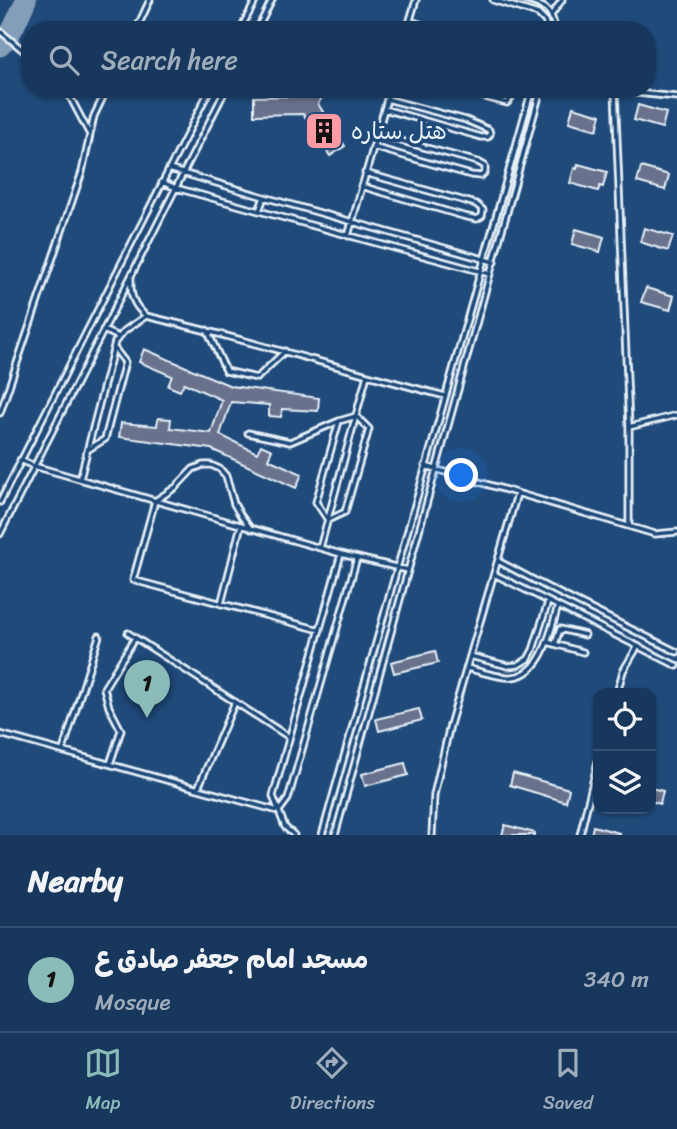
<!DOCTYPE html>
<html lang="en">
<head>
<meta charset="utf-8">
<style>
  :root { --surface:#17385c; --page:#244365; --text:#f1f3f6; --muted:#9eacbb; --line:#365272; --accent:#8bbbb9 }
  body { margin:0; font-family:Sriracha,"Playpen Sans Arabic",sans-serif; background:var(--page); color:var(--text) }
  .controls { position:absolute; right:21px; bottom:21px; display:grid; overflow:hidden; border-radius:14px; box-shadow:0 2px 5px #0004 }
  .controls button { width:63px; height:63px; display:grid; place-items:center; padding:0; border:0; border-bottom:2px solid var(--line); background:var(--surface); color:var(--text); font:35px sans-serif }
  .you { position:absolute; left:462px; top:476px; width:24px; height:24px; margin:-18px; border:5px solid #fff; border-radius:50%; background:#1a73e8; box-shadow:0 0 0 10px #1a73e833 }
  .badge { display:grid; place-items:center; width:46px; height:46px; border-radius:50%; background:var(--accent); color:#111; font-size:23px; font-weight:700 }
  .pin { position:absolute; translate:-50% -58px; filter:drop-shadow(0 2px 4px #0008) }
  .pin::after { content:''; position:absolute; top:37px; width:24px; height:21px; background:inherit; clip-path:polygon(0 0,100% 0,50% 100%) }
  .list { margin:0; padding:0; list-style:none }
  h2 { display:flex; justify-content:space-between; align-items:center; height:91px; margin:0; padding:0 28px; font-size:30px }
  h2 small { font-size:23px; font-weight:400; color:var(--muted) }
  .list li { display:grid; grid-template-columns:46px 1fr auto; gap:21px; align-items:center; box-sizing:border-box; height:105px; padding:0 28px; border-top:2px solid var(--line) }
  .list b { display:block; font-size:26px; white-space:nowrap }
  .list p { margin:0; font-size:23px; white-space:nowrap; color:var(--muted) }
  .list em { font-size:23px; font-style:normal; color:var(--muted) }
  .icon { flex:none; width:38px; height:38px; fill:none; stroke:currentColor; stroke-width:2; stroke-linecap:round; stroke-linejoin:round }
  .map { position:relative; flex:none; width:677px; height:835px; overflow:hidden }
  .search { position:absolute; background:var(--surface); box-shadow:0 2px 5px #0004; left:21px; right:21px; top:21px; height:77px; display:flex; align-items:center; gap:18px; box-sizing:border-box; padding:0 24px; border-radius:28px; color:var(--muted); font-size:26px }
  .sheet { height:196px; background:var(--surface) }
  nav { display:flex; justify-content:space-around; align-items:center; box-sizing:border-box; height:98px; border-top:2px solid var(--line); background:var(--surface); font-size:19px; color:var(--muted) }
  nav a { display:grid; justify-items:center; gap:4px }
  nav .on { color:var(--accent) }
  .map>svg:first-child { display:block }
</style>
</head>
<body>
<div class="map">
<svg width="677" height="835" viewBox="0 0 677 835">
  <rect width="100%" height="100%" fill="#1f4a7a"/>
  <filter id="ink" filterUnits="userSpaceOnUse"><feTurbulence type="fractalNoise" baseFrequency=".0143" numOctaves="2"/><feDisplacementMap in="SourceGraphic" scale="14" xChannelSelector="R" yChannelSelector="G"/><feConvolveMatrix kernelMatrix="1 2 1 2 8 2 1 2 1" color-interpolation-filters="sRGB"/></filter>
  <g filter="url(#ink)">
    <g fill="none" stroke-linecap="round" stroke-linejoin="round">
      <!-- taxiway -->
      <path stroke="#849eb9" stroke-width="21" d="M0 46C12 35 19 15 26 0"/>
    </g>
    <!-- building -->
    <path fill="#6a718c" stroke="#e8f1f8" stroke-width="2" d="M306 89H327L318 104 345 146 330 156 303 114 254 115V97L303 96Z
      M638 105 666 113 662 128 634 120Z
      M573 107 601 115 597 130 569 122Z
      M578 164 607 172 603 187 600 186 598 191 570 183 574 168 577 169Z
      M641 167 669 175 665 190 637 182Z
      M644 228 673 236 668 251 640 242Z
      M576 229 604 237 600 252 572 244Z
      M646 288 674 296 670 310 641 302Z
      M144 349 231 386 319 398 318 411 282 409 281 417 269 416V405L231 402 220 435 257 453 261 445 272 450 268 459 302 474 296 488 211 449 119 437 121 423 157 426 158 418 171 419 170 428 211 433 222 400 184 383 180 391 168 386 172 376 139 362Z
      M435 651 438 663 394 673 391 662Z
      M419 709 422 720 379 731 376 719Z
      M405 763 408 775 365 786 362 774Z
      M513 773 569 789 566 802 510 785Z
      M651 788 663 791 660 804 651 801Z
      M505 825 535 833V835H502Z
      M593 826 619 833 618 835H591Z"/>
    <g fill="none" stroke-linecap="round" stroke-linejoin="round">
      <defs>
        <path id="service" d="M493 0 538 14 545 21 548 30
          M525 0C545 6 552 8 555 30
          M552 14 562 0
          M410 21 439 30
          M136 30 150 0
          M240 30 256 0
          M257 30 272 0
          M407 30 416 0
          M0 31 30 56
          M66 89 89 133
          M454 89 507 103 511 98 508 92 502 89
          M596 89 677 97
          M615 92 629 427V525
          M384 109 481 137H488L490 134 489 130 466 120 387 99
          M373 147 471 175 481 176 485 172V166L478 162 376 134
          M169 169 264 197 494 262
          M162 182 176 188 259 211 490 274
          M361 186 463 216 477 219 482 216 483 210 476 204 365 173
          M259 211 264 197
          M348 236 390 89
          M131 276C130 294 132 304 146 316 247 339 345 370 445 396
          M103 330 119 337
          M207 330 226 371 257 378 285 351
          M0 413 82 172 94 116 107 89
          M356 416 369 429 345 512 328 520 316 502 339 421Z
          M629 427 677 415
          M248 433 290 442 339 421
          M89 449 105 439 125 362 115 349
          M20 460 34 466 341 554 408 570
          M425 466 655 534 677 532
          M80 479 115 342 124 331 146 316
          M0 502 210 89
          M251 529 241 516 234 504 226 476 220 469 211 465H203L193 469 176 487 155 501 133 580 320 630
          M0 534 226 89
          M320 548 367 375
          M498 561 547 587 677 652
          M494 574 677 666
          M221 604 241 525
          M128 633 289 737
          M547 642 583 652
          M555 644 560 629 585 635
          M470 656 508 666 518 665 528 659 533 650 548 602
          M467 668C479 671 493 676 506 677 542 680 550 633 558 606
          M617 693 623 671 638 646
          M0 734 278 811
          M63 750 99 636
          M110 764 121 730 109 707 104 688 135 638
          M198 788 235 702
          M279 811 288 799 357 558
          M294 835 285 827 273 796 341 554
          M322 835 532 89
          M335 835 541 89
          M432 835 434 795 450 725 517 494
          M580 835 598 761"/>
      </defs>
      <!-- service casing -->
      <use href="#service" stroke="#e8f1f8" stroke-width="9"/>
      <!-- service -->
      <use href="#service" stroke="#1f4a7a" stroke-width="3.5"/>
    </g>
  </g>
  <!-- icons -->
  <defs>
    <symbol id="building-square" viewBox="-11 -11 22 22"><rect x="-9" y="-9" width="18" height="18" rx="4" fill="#ff9aa2" stroke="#1f4a7a"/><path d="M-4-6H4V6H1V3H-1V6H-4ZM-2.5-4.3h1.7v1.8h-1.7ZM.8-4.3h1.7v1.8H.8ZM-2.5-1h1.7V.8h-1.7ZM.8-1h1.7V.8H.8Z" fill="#111"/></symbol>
  </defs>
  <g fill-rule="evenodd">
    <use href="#building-square" x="302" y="109" width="44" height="44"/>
  </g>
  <g text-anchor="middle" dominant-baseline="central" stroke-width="7" stroke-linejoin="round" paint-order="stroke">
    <!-- poi labels -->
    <g font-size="23" fill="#e8f1f8" stroke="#1f4a7a" text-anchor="start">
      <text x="351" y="131">هتل ستاره</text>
    </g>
  </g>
</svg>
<div class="controls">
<button><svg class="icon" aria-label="locate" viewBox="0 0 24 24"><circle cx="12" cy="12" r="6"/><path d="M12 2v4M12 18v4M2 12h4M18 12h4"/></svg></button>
<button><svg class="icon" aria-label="layers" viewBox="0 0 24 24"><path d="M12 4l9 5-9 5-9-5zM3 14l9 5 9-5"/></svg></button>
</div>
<div class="you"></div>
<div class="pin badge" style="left:147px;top:718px">1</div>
<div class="search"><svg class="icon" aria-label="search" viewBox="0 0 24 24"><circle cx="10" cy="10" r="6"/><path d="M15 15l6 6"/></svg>Search here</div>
</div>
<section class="sheet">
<h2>Nearby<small></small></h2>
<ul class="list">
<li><span class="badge">1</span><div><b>مسجد امام جعفر صادق ع</b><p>Mosque</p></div><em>340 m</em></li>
</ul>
</section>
<nav>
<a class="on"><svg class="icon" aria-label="map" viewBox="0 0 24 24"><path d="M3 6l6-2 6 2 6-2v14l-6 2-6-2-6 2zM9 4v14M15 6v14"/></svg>Map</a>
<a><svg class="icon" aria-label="directions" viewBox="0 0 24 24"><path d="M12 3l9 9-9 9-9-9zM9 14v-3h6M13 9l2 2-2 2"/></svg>Directions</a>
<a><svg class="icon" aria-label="saved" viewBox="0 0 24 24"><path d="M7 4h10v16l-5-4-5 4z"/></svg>Saved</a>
</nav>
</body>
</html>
